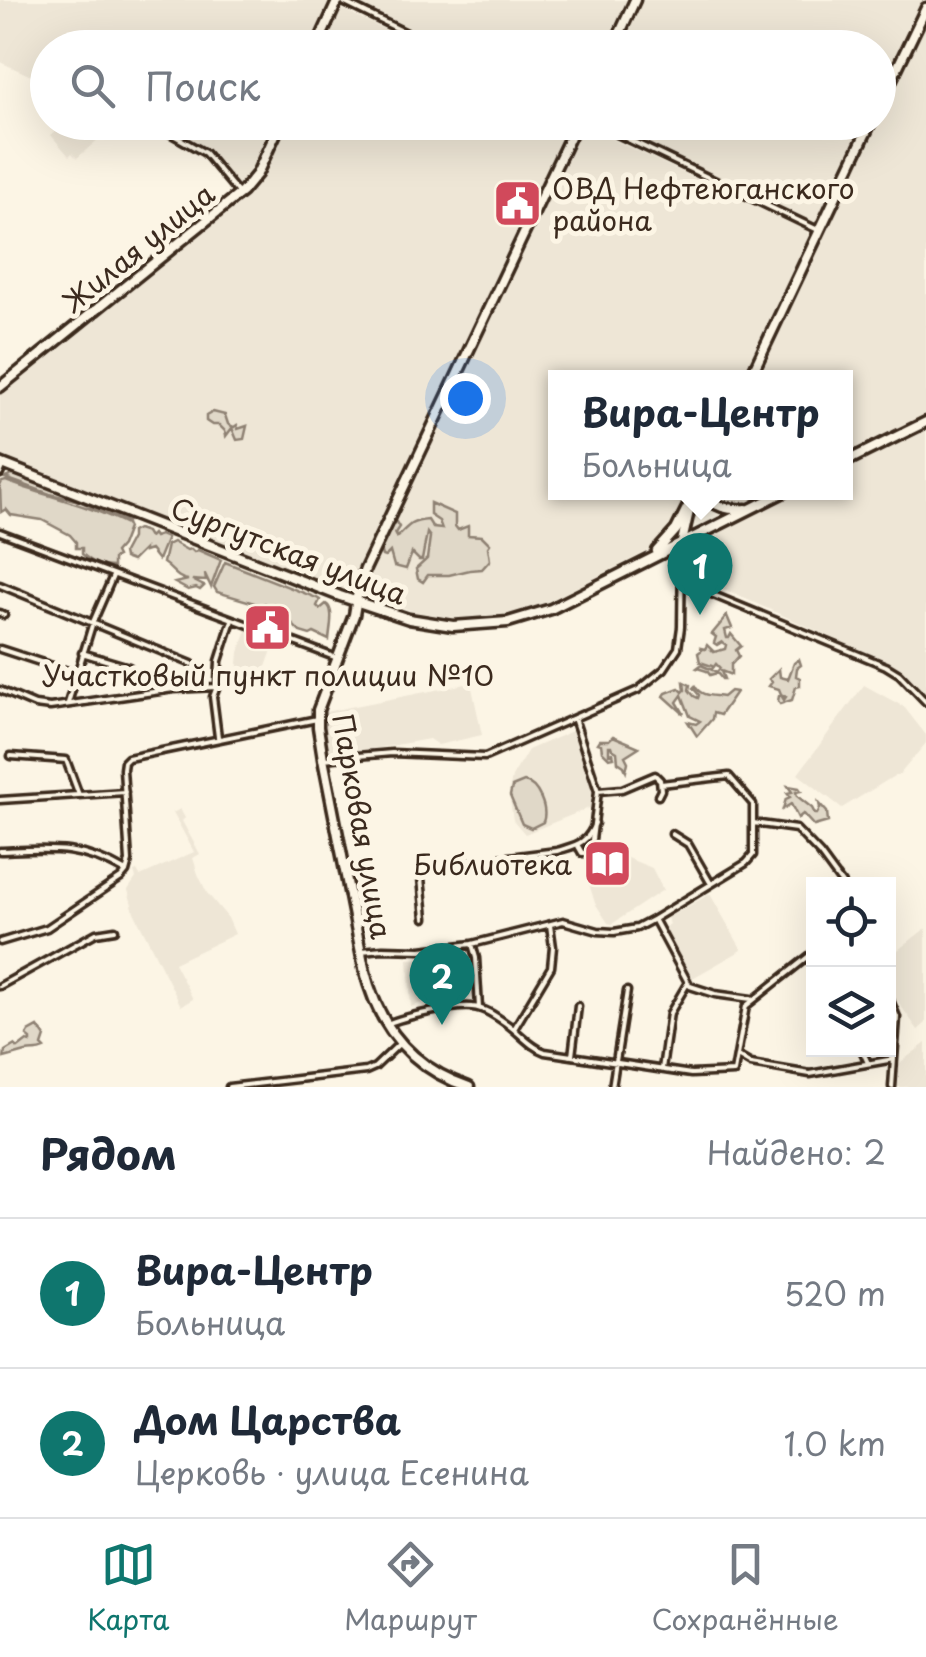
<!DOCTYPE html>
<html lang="ru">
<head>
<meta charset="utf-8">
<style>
  :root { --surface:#fff; --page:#f6f6f7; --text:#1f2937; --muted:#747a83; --line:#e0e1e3; --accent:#0f766e }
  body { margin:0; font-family:"Playpen Sans",sans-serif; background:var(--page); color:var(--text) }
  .controls { position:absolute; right:30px; bottom:30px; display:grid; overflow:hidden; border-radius:0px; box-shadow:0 10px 40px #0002 }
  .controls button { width:90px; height:90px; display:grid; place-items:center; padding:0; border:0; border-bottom:2px solid var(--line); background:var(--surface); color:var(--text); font:50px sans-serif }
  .you { position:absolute; left:465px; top:398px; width:35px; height:35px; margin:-25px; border:8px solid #fff; border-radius:50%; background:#1a73e8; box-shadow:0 0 0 15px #1a73e833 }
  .badge { display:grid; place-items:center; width:65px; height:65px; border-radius:50%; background:var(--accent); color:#fff; font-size:32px; font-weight:700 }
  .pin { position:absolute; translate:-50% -82px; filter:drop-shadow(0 2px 5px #0008) }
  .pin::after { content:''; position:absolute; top:52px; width:35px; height:30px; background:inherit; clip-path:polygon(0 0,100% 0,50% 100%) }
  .popup { position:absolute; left:548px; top:370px; width:305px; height:130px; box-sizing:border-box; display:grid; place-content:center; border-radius:0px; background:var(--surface); filter:drop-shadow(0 2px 8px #0005); font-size:32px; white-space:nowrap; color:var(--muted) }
  .popup b { font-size:38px; color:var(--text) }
  .popup::after { content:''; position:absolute; left:50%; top:100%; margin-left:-20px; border:20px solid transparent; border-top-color:var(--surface) }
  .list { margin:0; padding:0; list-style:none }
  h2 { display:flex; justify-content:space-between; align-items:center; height:130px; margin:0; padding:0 40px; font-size:42px }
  h2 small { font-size:32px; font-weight:400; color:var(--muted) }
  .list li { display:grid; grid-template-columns:65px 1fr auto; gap:30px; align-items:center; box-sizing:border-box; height:150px; padding:0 40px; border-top:2px solid var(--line) }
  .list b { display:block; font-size:38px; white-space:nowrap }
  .list p { margin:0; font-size:32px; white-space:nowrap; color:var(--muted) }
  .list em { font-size:32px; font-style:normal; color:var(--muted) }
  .icon { flex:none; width:55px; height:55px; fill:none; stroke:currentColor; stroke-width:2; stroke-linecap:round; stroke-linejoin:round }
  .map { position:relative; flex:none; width:926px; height:1087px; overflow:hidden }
  .search { position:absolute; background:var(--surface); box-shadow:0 10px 40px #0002; left:30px; right:30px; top:30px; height:110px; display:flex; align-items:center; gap:25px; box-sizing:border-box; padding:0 35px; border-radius:55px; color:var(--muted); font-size:38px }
  .sheet { height:430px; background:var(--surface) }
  nav { display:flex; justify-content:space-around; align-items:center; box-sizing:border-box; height:140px; border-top:2px solid var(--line); background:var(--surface); font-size:28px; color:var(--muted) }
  nav a { display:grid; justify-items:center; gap:5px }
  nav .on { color:var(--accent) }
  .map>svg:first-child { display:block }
</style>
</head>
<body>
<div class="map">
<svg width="926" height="1087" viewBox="0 0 926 1087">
  <rect width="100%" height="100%" fill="#fcf5e5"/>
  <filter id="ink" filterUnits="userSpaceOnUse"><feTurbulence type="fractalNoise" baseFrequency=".01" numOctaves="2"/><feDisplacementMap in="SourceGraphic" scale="20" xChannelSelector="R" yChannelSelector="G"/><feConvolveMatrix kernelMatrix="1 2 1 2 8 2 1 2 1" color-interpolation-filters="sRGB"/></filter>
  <g filter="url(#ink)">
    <!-- built -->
    <path fill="#eee6d6" d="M0 0H333L311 47 48 48 47 83 0 62Z
      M352 0H630L607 47 450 48Z
      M641 0H924L879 96 878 48 619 47Z
      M340 8 420 47H321Z
      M926 19V413L845 454V378L756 377Z
      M65 123V122L117 123 77 158 72 153 69 156 51 135Z
      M136 123H276L254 170 248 180 239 189 209 155Z
      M285 123H571L351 583 343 588H338L137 511 0 456V395L254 186Z
      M606 123H866L821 217 817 221H812Z
      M582 125 807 231 810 239 745 377 555 378V492L690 493 672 532 660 545 535 608 510 616 455 618 415 612 364 593 366 575Z
      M926 425V697L903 672 885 661 719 587 722 578 699 567H685L688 554 695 544 711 533 792 493 845 492V466Z
      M707 493H767L741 506H734L719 503Z
      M248 628 276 639 263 675H237L239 652Z
      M471 683 482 735 438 745 429 739 329 757 322 721 325 712Z
      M864 685 904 707 926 735V743L900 774 894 776 842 808 798 774Z
      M572 731 594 789V806L525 834 513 820 509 792 512 777 528 750Z
      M180 809 185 818 182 821 200 854 193 858 198 874 207 893 228 918 235 934 174 963 193 999 181 1006 134 912 128 890 136 878 134 872 137 871 140 876 194 852 173 813Z
      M607 850 652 868 663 890 612 924 608 923 595 903 586 874 590 862Z
      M710 894 742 950 689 980 664 928 670 924 667 918Z
      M926 928V1023L918 1030 889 989V957Z
      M425 958 427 1001 411 1007 408 959Z
      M926 1043V1087H896L897 1065Z"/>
    <!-- green -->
    <path fill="#e0d8c8" stroke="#8e8173" stroke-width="2.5" d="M213 412 225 415 228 424 234 427 237 425 238 429 247 426 244 439 237 440 232 428 226 436 225 431 219 425H212L206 421V416Z
      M14 474 124 517 128 522 79 501 50 494 5 478Z
      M6 481C45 496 87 504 126 524L128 528 121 546 115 553 117 557 113 559V567C101 567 93 563 82 554V548H76V542L70 535 42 520 11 515 6 509 1 512 0 486 2 482Z
      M430 503 455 514V526L458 530 468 526V535L482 536 490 544 488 547 490 560 482 569 470 570 449 575H428L423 582 418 579 416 569 427 559 430 537 427 533 422 560H419L412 553 406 569 394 566 390 552 385 557 382 556 379 545 385 534 388 533 392 522H396L399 527 395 533 397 537C410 525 408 522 428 520L433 528 442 529 439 521 430 515Z
      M137 529 146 532 149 537 152 534 154 537 160 535 167 538 158 560 150 550 144 552V549L132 561 124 558 123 553 131 538V532Z
      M173 542 187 550 191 549 194 552 198 550 221 560 211 587 205 574 206 581 192 580 204 586 200 590 196 588 188 590 175 583 188 580C175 578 173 569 163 563L167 545Z
      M225 562 317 598 320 600 317 606 320 609 326 604C335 609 330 627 329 640L314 633 310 635 300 632 291 623 288 624 279 619 286 617 274 609 273 604 268 607 265 603 261 605 217 592 214 587Z
      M727 616 732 628 725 630 727 638H729L731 634 741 646 736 650 739 656 731 665V675L721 671 724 679H722L717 673 710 675 707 671 697 668 701 665 717 672 720 668 716 664 713 668 712 666 700 662 698 653 702 650 701 648 705 649 707 645 714 652 725 649 726 645 722 642 717 645 714 643 716 637 712 634Z
      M799 659 801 665 797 668 796 676 800 678V686L796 687 792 700 780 704 778 701 779 696 781 695 784 700 786 697 781 694 779 689 769 686 772 682 769 679 779 669 780 677 788 679 794 663Z
      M684 682 690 685 689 690 694 696 698 698 699 695 693 688 695 686C701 697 712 695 723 697L730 691 736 692 720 715 713 713 712 719 697 736 688 722 696 724 700 721 690 716 682 695 677 702 684 714 664 696 666 693 679 688 683 692 685 690Z
      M613 736 639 747 625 756 628 762 626 771 624 766 618 762 617 752 612 749 611 746H609V754L613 753 614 757 609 758 602 751 601 744 598 743 600 740H609Z
      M524 782C538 784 548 809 543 822L531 828 522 824 510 796 512 787Z
      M788 786 799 788 801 791 796 792 797 796 812 808 815 814H817L820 808 819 803 827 812 828 822 814 826 803 814 798 818 791 804 783 809 786 799 790 797 787 793 792 792Z
      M38 1027 45 1037 42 1046 45 1049C37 1053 34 1050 26 1052 18 1054 12 1056 4 1058L5 1051 15 1045 18 1048 27 1041 31 1042V1039L27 1036 29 1032Z"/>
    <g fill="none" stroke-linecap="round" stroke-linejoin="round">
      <defs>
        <path id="street" d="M339 0 437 48
          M150 122 205 153 239 194
          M592 122 818 230
          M0 474 4 465
          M0 532 337 658
          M682 582 886 666 899 674 926 702
          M0 585 192 664
          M0 613 4 615
          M0 649 77 674
          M82 653 129 667
          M0 690 35 705 50 707 174 689 217 687
          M68 703 93 622 113 576
          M574 718 598 791 591 848 586 853H582L578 846
          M218 737 213 697 218 684 219 661 232 620
          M11 756 66 760 79 795
          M323 759 392 753 485 757 638 690 664 669 678 648 681 627 682 547
          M598 791 622 789 655 775 660 780 661 790 658 796
          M0 800 125 792
          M753 823 796 829 820 854 842 884
          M672 834 688 844 711 884
          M0 851C50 849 80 845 126 872
          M425 918 420 868 557 851C575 845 587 845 595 823
          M654 919 746 863 753 855V804L729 776 661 784
          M0 942 47 928 121 878 126 872 129 861 123 769 124 762 128 758 317 719
          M472 944 476 958 479 1008
          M361 951 383 949 421 950 472 944 563 921 598 931 614 932 637 928 654 919 690 986 715 994 751 999
          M0 986 96 933 115 930
          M888 995 897 1017 892 1087
          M387 1024C403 1017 455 1005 472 1007 485 1008 497 1017 507 1024 520 1033 530 1047 545 1052L691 1074 734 1072 746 1006 814 952
          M514 1029 551 967 553 947 550 925
          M862 1050 868 1063
          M572 1056 578 1006
          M739 1057 751 1064 810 1074 894 1059
          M662 1069 670 1013 687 984
          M229 1087 366 1071 375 1067 400 1043
          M612 1087 627 991"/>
        <path id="secondary" d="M316 48 338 0
          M613 48 635 0
          M878 108 926 8
          M750 378 871 122
          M0 387 242 192 257 174 281 122
          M845 462 926 422
          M0 463 340 596 409 619 453 626 508 622 551 609 784 492
          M704 492C713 508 729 510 746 509
          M682 542 689 511
          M657 551 676 530 695 492
          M469 1087C412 1068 378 1027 364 968L323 759 318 727V710L354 615 359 585 365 569 577 122"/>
      </defs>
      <!-- street casing -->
      <use href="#street" stroke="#3b2a1e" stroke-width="11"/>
      <!-- secondary casing -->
      <use href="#secondary" stroke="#3b2a1e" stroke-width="15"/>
      <!-- street -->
      <use href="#street" stroke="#fcf5e5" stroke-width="4"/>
      <!-- secondary -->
      <use href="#secondary" stroke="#fcf5e5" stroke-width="8"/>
    </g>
  </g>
  <!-- icons -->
  <defs>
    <symbol id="civic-square" viewBox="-11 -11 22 22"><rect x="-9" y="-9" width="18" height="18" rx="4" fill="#d1495b" stroke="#fcf5e5"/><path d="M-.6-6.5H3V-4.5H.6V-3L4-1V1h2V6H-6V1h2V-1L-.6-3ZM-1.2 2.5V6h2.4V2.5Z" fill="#fff"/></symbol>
    <symbol id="library-square" viewBox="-11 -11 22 22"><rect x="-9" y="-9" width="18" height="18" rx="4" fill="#d1495b" stroke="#fcf5e5"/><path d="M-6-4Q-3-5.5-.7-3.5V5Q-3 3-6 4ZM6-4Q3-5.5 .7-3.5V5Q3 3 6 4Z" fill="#fff"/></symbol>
  </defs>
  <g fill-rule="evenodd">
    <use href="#civic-square" x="490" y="176" width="55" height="55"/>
    <use href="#civic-square" x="240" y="600" width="55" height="55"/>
    <use href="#library-square" x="580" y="836" width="55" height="55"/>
  </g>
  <g text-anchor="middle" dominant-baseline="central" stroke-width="10" stroke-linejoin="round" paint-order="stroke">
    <!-- poi labels -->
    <g font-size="28" fill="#3b2a1e" stroke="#fcf5e5" text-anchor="start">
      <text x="552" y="187">ОВД Нефтеюганского<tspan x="552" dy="32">района</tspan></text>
      <text x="268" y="674" text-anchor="middle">Участковый пункт полиции №10</text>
      <text x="572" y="863" text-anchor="end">Библиотека</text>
    </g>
    <!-- street labels -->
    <g font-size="28" fill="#3b2a1e" stroke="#fcf5e5">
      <text transform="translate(138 247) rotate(-39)">Жилая улица</text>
      <text transform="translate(289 550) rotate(21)">Сургутская улица</text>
      <text transform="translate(363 826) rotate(80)">Парковая улица</text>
    </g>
  </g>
</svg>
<div class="controls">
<button><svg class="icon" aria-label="locate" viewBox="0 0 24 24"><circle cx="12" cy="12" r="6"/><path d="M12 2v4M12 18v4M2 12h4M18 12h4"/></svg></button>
<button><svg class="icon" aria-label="layers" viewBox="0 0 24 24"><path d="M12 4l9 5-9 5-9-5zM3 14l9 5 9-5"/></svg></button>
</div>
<div class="you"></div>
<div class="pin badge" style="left:700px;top:615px">1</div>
<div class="popup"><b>Вира-Центр</b>Больница</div>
<div class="pin badge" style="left:442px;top:1025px">2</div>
<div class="search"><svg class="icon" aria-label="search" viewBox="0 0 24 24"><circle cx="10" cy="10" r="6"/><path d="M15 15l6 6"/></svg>Поиск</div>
</div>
<section class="sheet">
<h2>Рядом<small>Найдено: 2</small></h2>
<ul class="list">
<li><span class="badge">1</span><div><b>Вира-Центр</b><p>Больница</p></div><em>520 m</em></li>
<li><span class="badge">2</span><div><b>Дом Царства</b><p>Церковь · улица Есенина</p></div><em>1.0 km</em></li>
</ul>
</section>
<nav>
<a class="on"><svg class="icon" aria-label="map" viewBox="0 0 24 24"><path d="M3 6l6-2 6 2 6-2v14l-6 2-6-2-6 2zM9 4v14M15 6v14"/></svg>Карта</a>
<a><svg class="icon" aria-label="directions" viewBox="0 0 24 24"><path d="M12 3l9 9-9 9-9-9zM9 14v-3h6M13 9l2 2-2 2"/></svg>Маршрут</a>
<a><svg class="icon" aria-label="saved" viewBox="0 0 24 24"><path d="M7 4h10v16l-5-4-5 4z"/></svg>Сохранённые</a>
</nav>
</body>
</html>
